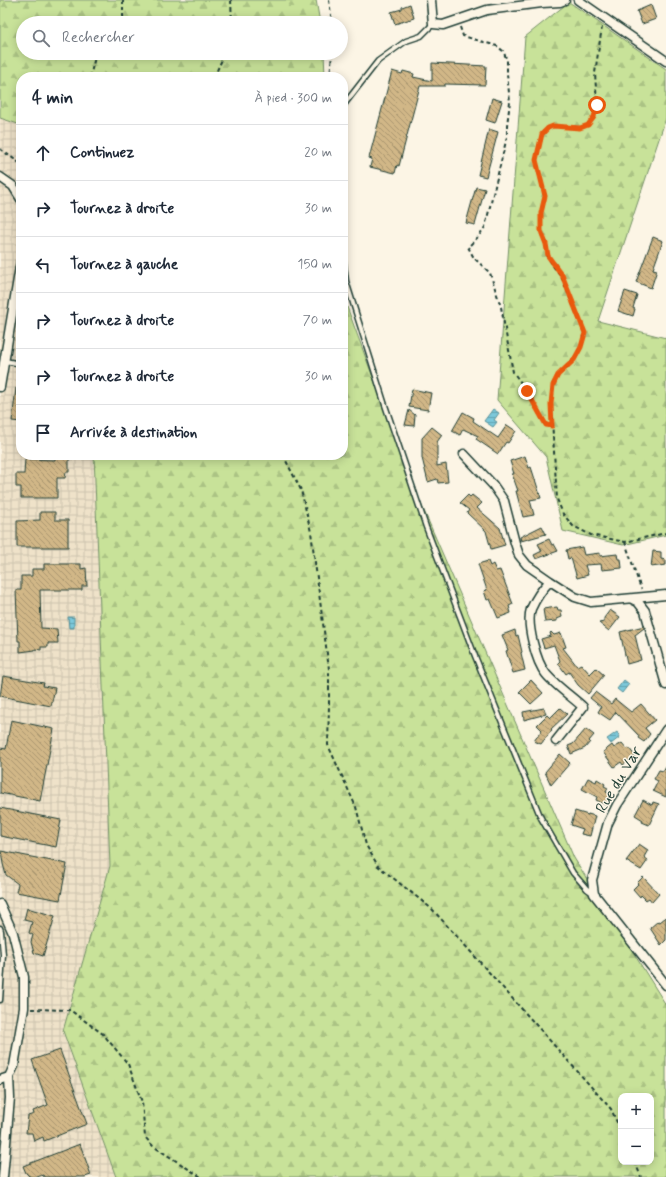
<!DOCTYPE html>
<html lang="fr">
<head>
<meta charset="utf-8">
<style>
  :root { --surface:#fff; --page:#f6f6f7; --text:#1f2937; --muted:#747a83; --line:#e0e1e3 }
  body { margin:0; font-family:Mynerve,sans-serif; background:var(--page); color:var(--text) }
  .controls { position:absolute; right:12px; bottom:12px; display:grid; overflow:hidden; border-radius:8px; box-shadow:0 2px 10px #0003 }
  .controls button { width:36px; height:36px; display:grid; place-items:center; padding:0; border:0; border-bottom:1px solid var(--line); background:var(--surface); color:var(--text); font:20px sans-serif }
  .stop { position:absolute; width:12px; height:12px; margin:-9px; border:3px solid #ea580c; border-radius:50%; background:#fff }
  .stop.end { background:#ea580c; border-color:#fff; box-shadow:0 1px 4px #0008 }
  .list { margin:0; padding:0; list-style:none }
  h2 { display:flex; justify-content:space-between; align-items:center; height:52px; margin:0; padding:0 16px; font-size:17px }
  h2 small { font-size:13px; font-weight:400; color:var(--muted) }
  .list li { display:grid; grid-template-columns:26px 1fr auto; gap:12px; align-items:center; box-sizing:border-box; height:56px; padding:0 16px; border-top:1px solid var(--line) }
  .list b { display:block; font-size:15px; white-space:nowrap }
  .list em { font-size:13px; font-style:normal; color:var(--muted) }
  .icon { flex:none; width:22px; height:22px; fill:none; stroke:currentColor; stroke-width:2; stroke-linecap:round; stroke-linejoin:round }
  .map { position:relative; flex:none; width:666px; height:1177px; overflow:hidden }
  .search { position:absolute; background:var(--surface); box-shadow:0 2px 10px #0003; left:16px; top:16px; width:332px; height:44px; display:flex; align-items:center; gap:10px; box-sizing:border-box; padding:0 14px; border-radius:22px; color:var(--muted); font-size:15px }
  .panel { position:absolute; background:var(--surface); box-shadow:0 2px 10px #0003; left:16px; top:72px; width:332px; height:388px; border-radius:16px }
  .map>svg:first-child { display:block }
</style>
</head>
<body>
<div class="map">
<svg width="666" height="1177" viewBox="0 0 666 1177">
  <defs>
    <pattern id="industrial-grid" width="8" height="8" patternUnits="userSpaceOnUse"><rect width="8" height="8" fill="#efe2c9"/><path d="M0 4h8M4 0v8" fill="none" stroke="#ccc3ad"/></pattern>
    <pattern id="forest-firs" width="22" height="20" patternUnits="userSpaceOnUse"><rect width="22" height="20" fill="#c8e299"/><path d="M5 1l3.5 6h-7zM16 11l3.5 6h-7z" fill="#abc384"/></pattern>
    <pattern id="water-rules" width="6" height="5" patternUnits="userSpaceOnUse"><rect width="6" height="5" fill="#7bc8da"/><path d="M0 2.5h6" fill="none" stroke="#64a4b2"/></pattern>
    <pattern id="building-back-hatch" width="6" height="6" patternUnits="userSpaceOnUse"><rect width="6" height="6" fill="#d1b787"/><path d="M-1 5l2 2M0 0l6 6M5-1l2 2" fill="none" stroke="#a9966f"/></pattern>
  </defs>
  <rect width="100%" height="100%" fill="#fcf5e5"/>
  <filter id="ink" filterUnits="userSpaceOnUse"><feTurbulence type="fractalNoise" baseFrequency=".025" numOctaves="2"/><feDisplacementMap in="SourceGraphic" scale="8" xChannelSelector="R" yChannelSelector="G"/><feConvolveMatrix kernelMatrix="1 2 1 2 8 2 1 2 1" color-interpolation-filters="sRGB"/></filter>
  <g filter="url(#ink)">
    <!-- industrial -->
    <path fill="url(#industrial-grid)" d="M0 118 21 125V455H94L110 866 63 1031 116 1177H0Z"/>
    <!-- forest -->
    <path fill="url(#forest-firs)" stroke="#749066" fill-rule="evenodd" d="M0 0H316L320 23H23V53H324L325 77H21V125L0 118Z
      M569 2 666 69V118L598 321 666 338V535L623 545 563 531 546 457 497 400 525 37Z
      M343 296 412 483 574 858 666 1005V1177H116L63 1031 110 866 94 455H343ZM621 1096H651V1162H621Z"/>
    <!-- water -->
    <path fill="url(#water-rules)" stroke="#569098" d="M493 409 499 413 494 420 497 422 493 427 484 421Z
      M68 617H74V628H69Z
      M624 680 629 684 622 693 617 689Z
      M617 732 620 737 611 744 607 739Z"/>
    <!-- building -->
    <path fill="url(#building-back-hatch)" stroke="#1f3d34" d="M410 4 414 18 395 24 391 12 402 9V7Z
      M651 5 656 19 642 24 637 11Z
      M432 63 486 66 485 85 445 84V86H420L399 166 397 165 395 173 370 167 372 159 369 158 392 71 402 74 403 71 414 74 413 77 432 81Z
      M492 98 502 101 495 123 486 120Z
      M489 129 498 132 486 177 478 175Z
      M476 187 485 189 475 225 466 223Z
      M653 237 663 241 653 269 657 270 651 288 636 282Z
      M625 291 637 295 633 308 635 309 633 316 618 311Z
      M16 388 21 389V422L12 421Z
      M412 389 431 393 428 410 409 407Z
      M409 410 415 415 414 426 405 425Z
      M463 412 474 418 473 421 498 438 507 425 516 431 508 443 506 442 498 454 476 439 478 436 463 429 460 435 452 431Z
      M432 427 442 435 437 442V466L446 464 448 482 438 483 437 479 428 482 422 458V438Z
      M525 456 529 468 531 467 541 498 530 500 534 515 523 517 516 491H518L512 474H514L510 461Z
      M55 458H69V472H66L65 478H57V498H21V487H16V474H24L25 459 55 460Z
      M468 495 470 497 472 495 482 503 477 508 500 528 505 545 491 549 486 531 467 513 469 510 460 503Z
      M40 512H55V520H68V547H17V521L40 520Z
      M542 526 546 534 521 541 520 537Z
      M549 539 552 545 554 544 558 551 536 559 534 555 542 551 538 544Z
      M582 547 584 555 600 553V556L617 554 618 559H621L622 568 602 570 601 564 585 565 588 575 577 578 571 558 568 559 566 550Z
      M653 551 661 552V559L666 560V565L651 567Z
      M488 561 490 566 493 564 496 571 500 570 513 604 509 606 511 613 498 618 490 599 487 600 484 591 487 590 478 564Z
      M44 564H81V569L86 568 87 586H82V590H40L41 628 57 629 58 643H48V647H41V650L35 649V650L20 652V641H18L16 590H21V576H32V569H44Z
      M557 607 558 610H561L562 617 557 619V621L545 622 543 609Z
      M610 610 620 617 609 631 599 623 604 622V618Z
      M644 626V628L635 635 641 660 627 664 620 632Z
      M515 630 516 636 518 635 522 652 521 653 525 670 513 673 506 651 508 650 502 635Z
      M551 632 554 635 561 633 566 647 563 648 577 666 581 664 590 674 596 668 604 675 588 694 578 685 569 672 566 674 558 663 560 661 554 645 544 648 541 639 551 636 550 633Z
      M3 676 44 683 43 686 55 688 51 706 0 696Z
      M531 680 543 693 531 704 519 692Z
      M595 692 611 704 615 699 631 712 641 704 655 720 645 728 650 734 644 742 638 738 639 736 616 712 610 720 598 712 601 707 590 698Z
      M544 708 546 714 524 720 523 712Z
      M560 708 567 714 551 729 552 730 541 744 534 741 542 730 537 725 547 715 550 718Z
      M11 720 54 729 40 801 0 793V748L6 749Z
      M586 729 594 735 589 741 590 742 585 748 571 754 568 746 573 744Z
      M622 743 627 749 629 748 635 756 623 765 621 762 614 767 603 752 612 745 614 748Z
      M560 754 570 763 551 785 545 772Z
      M666 766V797L653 791 658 781 654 779 659 770 663 771Z
      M588 778 596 782 597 779 605 784 604 786 608 788 606 792 614 796 608 806 596 800 597 797 582 789Z
      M643 800 652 805 653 802 659 804 649 825 642 822 643 820 635 815Z
      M0 808 61 820 56 847 0 836Z
      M575 811 588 815V814L595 816 590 836 581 834 583 829 571 825Z
      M639 844 648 850 644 857 648 860 641 870 626 861Z
      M1 851 67 864 60 900 16 892 18 884 6 875 3 864Z
      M643 877 659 894 652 902 649 898 646 900 641 895 640 897 633 889 638 884 637 883Z
      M27 908 55 916 43 956 34 953 31 942 33 935 29 933 32 922 24 920Z
      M666 917V940L661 945 650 928 658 921 660 922Z
      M60 1050 87 1124 44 1141 43 1137 34 1141 32 1133H26L28 1116 34 1114 33 1111 48 1105 32 1060Z
      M80 1144 91 1175 85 1177H44L43 1175 37 1177H32L29 1176 26 1173 23 1166Z"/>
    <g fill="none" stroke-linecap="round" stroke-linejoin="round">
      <defs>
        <path id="lane" d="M343 106 378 61 406 41 421 36 433 24
          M343 257 346 281 384 402 426 527 475 656 541 818 573 873 587 889 594 894
          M5 361 21 364
          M0 928 1 931 3 955 0 1000"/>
        <path id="street" d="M431 0 433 24 443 25 487 10 542 3
          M546 0 542 3 560 2 565 0
          M578 0 666 61
          M0 177 13 186 21 199
          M0 387 21 261
          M464 454 493 485 504 501 515 543 519 555 527 565 550 581 575 597 591 602 666 595
          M550 581C543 588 535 600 531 609 526 624 536 662 546 674 555 685 572 697 583 707L556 741
          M632 599 638 602 645 611 666 685
          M666 730 617 805 608 823 592 880 594 894 666 985
          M0 904 13 933 24 977V1008L14 1066 9 1077 0 1080
          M3 1177 10 1098 9 1077"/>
      </defs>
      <!-- lane casing -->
      <use href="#lane" stroke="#1f3d34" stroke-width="7"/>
      <!-- street casing -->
      <use href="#street" stroke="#1f3d34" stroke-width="11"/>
      <!-- path -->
      <path stroke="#1f3d34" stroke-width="2" stroke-dasharray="4 3" stroke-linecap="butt" d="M123 0V23
        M231 0 232 23
        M329 0 332 23
        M460 27 463 36 497 46 503 51 507 60V74L510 102 507 125V137L485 227 478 237 468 247 474 258 490 273 501 307 513 372 527 391 546 425 552 426
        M602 27 595 73 597 105 594 117 588 125 580 128 553 126 548 128 542 134 536 160 545 196 541 213V231L546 244 548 256 554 267 561 275 585 333 581 347 574 360 558 375 553 385 551 404 557 499 563 514 573 526 591 535 625 542 666 533
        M90 77 96 53
        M214 77 225 53
        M330 77 332 53
        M0 149 21 164
        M283 455 301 490 311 532 329 669V706L328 745 356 807 366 845 378 866 432 909 470 951 611 1109 621 1131
        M625 542 641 589
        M31 1009 70 1010 103 1034 128 1064 142 1102 145 1137 153 1146 201 1177
        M635 1162 641 1177"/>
      <!-- lane -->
      <use href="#lane" stroke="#fcf5e5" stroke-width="4"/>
      <!-- street -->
      <use href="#street" stroke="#fcf5e5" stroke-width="8"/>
    </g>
  </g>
  <g fill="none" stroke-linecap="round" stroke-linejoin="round" filter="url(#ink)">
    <!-- route -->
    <path stroke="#ea580c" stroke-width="5" d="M527 391 546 425 552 426 551 404 553 385 558 375 574 360 581 347 585 333 562 275 548 256 546 244 541 231V213L545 196 536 160 542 134 548 128 553 126 580 128 588 125 594 117 597 105"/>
  </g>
  <g text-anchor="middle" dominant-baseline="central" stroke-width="3" stroke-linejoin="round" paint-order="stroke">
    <!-- street labels -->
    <g font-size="16" fill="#1f3d34" stroke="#fcf5e5">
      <text transform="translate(619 780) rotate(-59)">Rue du Var</text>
    </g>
  </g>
</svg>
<div class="controls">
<button>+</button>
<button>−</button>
</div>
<div class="stop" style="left:597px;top:105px"></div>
<div class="stop end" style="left:527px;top:391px"></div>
<div class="search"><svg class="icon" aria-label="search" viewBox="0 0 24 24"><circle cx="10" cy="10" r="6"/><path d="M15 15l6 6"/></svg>Rechercher</div>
<section class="panel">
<h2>4 min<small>À pied · 300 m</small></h2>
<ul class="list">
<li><svg class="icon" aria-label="ahead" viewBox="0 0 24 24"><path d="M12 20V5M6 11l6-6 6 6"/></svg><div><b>Continuez</b></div><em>20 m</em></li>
<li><svg class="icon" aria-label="right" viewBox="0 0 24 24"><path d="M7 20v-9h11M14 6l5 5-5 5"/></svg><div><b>Tournez à droite</b></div><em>30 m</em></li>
<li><svg class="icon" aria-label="left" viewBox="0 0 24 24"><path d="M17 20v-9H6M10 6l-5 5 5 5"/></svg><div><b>Tournez à gauche</b></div><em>150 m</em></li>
<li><svg class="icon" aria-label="right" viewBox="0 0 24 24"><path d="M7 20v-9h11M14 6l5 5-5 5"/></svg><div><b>Tournez à droite</b></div><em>70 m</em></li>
<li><svg class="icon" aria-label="right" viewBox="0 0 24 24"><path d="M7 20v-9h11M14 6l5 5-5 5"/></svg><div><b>Tournez à droite</b></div><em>30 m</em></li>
<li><svg class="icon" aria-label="arrive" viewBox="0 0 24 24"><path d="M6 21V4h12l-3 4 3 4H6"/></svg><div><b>Arrivée à destination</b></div></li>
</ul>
</section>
</div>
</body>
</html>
